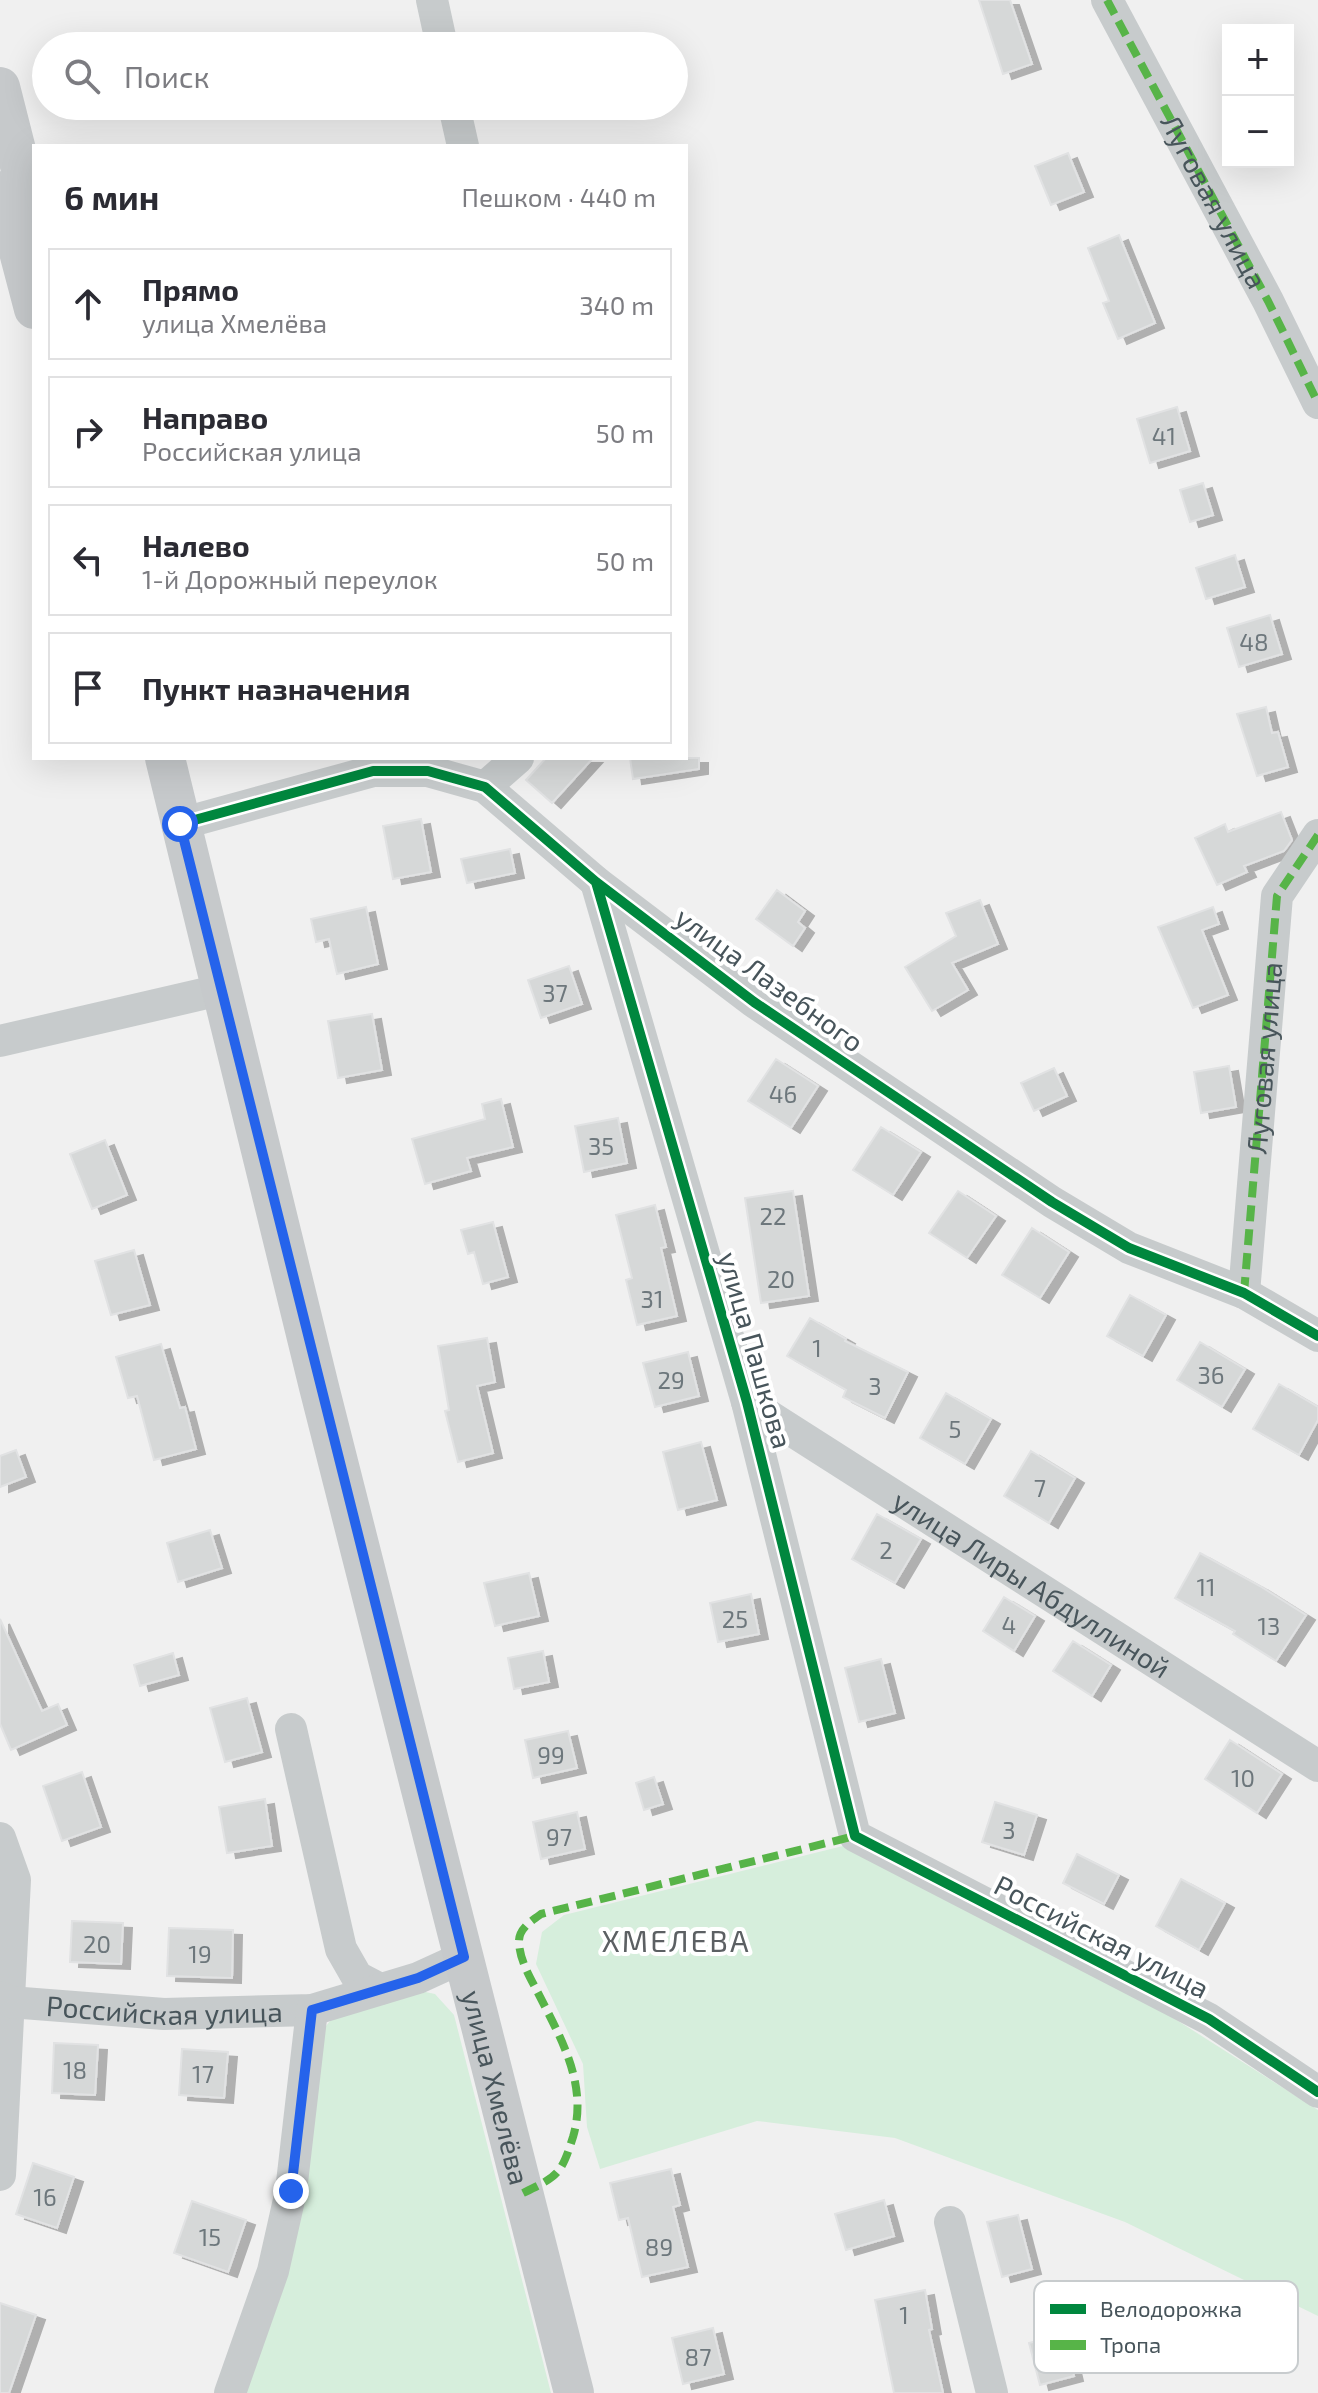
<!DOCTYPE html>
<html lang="ru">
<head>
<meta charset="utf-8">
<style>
  :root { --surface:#fff; --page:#f7f7f7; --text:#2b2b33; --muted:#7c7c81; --line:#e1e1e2 }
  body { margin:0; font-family:"Exo 2",sans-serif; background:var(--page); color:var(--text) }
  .controls { position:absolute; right:24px; top:24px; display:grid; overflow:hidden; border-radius:0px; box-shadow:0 8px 32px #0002 }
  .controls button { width:72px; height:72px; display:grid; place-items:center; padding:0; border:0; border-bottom:2px solid var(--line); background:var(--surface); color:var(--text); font:40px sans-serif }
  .stop { position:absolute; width:24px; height:24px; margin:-18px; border:6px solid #2563eb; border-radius:50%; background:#fff }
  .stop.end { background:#2563eb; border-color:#fff; box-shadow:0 2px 8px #0008 }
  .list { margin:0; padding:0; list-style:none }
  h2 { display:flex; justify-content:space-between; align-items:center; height:104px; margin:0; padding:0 32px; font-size:34px }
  h2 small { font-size:26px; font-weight:400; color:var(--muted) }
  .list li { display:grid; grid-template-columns:52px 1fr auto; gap:24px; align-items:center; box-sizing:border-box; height:112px; margin:0 16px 16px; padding:0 16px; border:2px solid var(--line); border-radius:0px }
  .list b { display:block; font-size:30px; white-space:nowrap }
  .list p { margin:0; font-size:26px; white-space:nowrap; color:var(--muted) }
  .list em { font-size:26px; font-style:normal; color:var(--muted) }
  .icon { flex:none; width:44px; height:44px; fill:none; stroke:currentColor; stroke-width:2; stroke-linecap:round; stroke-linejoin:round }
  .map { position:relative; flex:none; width:1318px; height:2393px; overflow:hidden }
  .search { position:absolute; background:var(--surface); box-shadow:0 8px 32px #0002; left:32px; top:32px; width:656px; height:88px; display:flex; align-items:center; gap:20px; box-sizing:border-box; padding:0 28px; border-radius:44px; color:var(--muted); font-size:30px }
  .panel { position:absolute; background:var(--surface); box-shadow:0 8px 32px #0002; left:32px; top:144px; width:656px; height:616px; border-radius:0px }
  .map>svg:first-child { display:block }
</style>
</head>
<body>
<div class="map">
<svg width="1318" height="2393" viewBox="0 0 1318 2393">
  <defs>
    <filter id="shadow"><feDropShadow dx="9" dy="5" stdDeviation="0" flood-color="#0004"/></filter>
  </defs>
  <rect width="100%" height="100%" fill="#f0f0f0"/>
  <!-- green -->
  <path fill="#d6eedc" d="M847 1845 1120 1984 1318 2110V2316L1125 2222 895 2138 757 2121 600 2169 587 2127 583 2064 536 1964 542 1932 564 1915Z
    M416 1990 435 1994 454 2015 551 2393H240L322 2031 339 2010Z"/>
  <!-- building -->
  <path fill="#d6d8d8" stroke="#e1e2e3" stroke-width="2" filter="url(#shadow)" d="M979 0H1010L1032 64 1003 74Z
    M1068 153 1084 192 1051 205 1035 166Z
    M1119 235 1155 323 1118 339 1103 303 1109 301 1088 248Z
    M1177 407 1190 451 1150 463 1137 419Z
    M1203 483 1213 515 1190 522 1180 490Z
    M1235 555 1245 587 1206 599 1196 568Z
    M1270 615 1282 654 1239 667 1227 628Z
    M1266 707 1272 733 1278 732 1288 767 1257 776 1237 714Z
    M546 758H593L552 803 526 780Z
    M630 758H699V769L633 779Z
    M1281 812 1292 840 1284 851 1244 866 1247 872 1217 885 1195 838 1225 824 1228 832Z
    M421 819 431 872 393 879 383 826Z
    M510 849 515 873 467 883 461 859Z
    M777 890 805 911 798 922 805 928 793 946 756 919Z
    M980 900 998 944 952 963 968 990 932 1011 905 967 956 936 946 913Z
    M366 907 378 964 337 974 329 939 316 942 311 919Z
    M1213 907 1219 924 1202 930 1228 995 1193 1008 1158 927Z
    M569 966 582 1004 541 1018 528 980Z
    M372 1014 382 1070 338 1078 328 1021Z
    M776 1059 818 1086 791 1128 748 1101Z
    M1229 1066 1236 1107 1201 1113 1194 1072Z
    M1054 1068 1067 1096 1034 1111 1021 1083Z
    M501 1099 513 1147 467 1158 471 1171 425 1184 412 1139 485 1119 482 1104Z
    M618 1118 627 1163 584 1172 575 1126Z
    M881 1127 921 1152 893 1195 853 1170Z
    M105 1140 127 1195 92 1209 70 1154Z
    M793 1191 809 1296 761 1303 745 1198Z
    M958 1191 996 1216 967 1258 929 1233Z
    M655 1205 666 1247 661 1248 677 1316 637 1325 626 1280 632 1278 616 1215Z
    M493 1222 508 1277 483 1284 474 1252 468 1254 461 1230Z
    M1032 1228 1069 1252 1040 1298 1002 1275Z
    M134 1250 150 1305 111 1315 95 1261Z
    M1130 1295 1166 1315 1143 1356 1107 1336Z
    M810 1318 846 1339 845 1341 908 1372 885 1418 843 1397 846 1390 787 1356Z
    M487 1338 495 1382 477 1386 493 1453 458 1462 445 1411 449 1410 438 1346Z
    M1200 1342 1245 1369 1222 1407 1177 1380Z
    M161 1344 180 1408 185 1407 196 1449 154 1460 137 1396 128 1398 116 1357Z
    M688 1352 699 1396 655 1407 643 1363Z
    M1279 1384 1318 1407V1420L1299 1455 1253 1429Z
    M946 1393 991 1419 965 1464 920 1438Z
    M701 1442 717 1500 678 1510 663 1452Z
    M16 1450 26 1477 0 1487V1456Z
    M1031 1451 1075 1478 1049 1523 1004 1496Z
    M877 1514 921 1539 895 1583 852 1559Z
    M210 1530 222 1568 178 1582 167 1543Z
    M1200 1553 1260 1586 1306 1615 1276 1661 1233 1634 1235 1631 1175 1598Z
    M529 1573 539 1616 495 1626 484 1583Z
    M751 1594 759 1634 718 1642 710 1603Z
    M1004 1597 1035 1616 1014 1651 983 1631Z
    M0 1619 42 1711 58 1704 67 1725 11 1750 0 1724Z
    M1073 1641 1111 1665 1092 1696 1053 1671Z
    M543 1651 549 1682 514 1689 508 1658Z
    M173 1653 179 1675 140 1686 134 1665Z
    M881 1659 895 1713 859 1722 845 1668Z
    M247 1698 262 1752 225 1762 210 1708Z
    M568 1731 577 1768 533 1778 525 1740Z
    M1230 1740 1282 1774 1257 1813 1205 1779Z
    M82 1772 101 1827 62 1841 43 1786Z
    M654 1777 663 1804 644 1810 636 1783Z
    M265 1799 272 1846 227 1853 219 1807Z
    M995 1802 1037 1815 1024 1855 982 1842Z
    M577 1812 585 1849 541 1859 533 1822Z
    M1077 1854 1119 1875 1104 1904 1063 1883Z
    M1181 1879 1225 1903 1199 1950 1156 1926Z
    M72 1921 123 1923 121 1964 70 1962Z
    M169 1928 233 1930 232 1978 167 1976Z
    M54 2043 98 2045 95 2095 52 2093Z
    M182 2049 228 2052 224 2098 179 2095Z
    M33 2163 74 2177 57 2228 16 2214Z
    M671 2169 680 2205 673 2207 688 2267 642 2277 628 2218 619 2220 610 2183Z
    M884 2200 894 2236 846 2250 835 2214Z
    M192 2201 246 2220 228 2272 174 2253Z
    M1018 2215 1032 2269 1002 2277 987 2222Z
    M925 2290 932 2329 929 2330 943 2393H894L875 2300Z
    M0 2303 36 2315 9 2393H0Z
    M713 2328 724 2374 683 2384 672 2338Z
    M1064 2334 1074 2376 1040 2385 1029 2343Z"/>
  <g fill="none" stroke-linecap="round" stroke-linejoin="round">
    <!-- minor -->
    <g stroke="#c7cbcc" stroke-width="32">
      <path d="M432 0 442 46"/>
      <path d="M1107 0 1268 301 1318 403"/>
      <path d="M454 106 463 146"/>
      <path d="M485 787 518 758"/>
      <path d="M180 824 373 771H428L485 787 596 882 754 1002 1052 1202 1129 1248 1244 1293 1318 1336"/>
      <path d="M596 882 747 1402 855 1836 1209 2019 1318 2092"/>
      <path d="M0 1041 220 990"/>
      <path d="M1244 1293 1277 896 1318 835"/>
      <path id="s1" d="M747 1402 1318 1766"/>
      <path d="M291 1729 341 1949 357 1977 380 1989"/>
      <path d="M0 1838 15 1880 0 2175"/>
      <path id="s2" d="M0 1997 10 2002 164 2014 312 2010 418 1978 464 1957"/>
      <path d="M950 2222 992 2393"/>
      <path d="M230 2393 273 2271 291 2191 312 2010"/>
    </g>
    <!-- major -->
    <g stroke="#c6c9cb" stroke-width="40">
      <path d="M0 87 34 221"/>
      <path d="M3 191 34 309"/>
      <path id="s3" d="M165 758 319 1387 574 2393"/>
    </g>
    <!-- quiet -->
    <g stroke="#57b448" stroke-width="8" stroke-dasharray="16 8" stroke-linecap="butt">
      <path id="s4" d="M1107 0 1268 301 1318 403"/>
      <path id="s5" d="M1244 1293 1277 896 1318 835"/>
      <path d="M523 2193C558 2176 561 2175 573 2137 589 2083 559 2035 535 1987 528 1974 519 1957 519 1941 519 1929 531 1921 541 1914L855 1836"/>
    </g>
    <defs>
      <path id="cycleway" d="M180 824 373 771H428L485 787 596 882 754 1002 1052 1202 1129 1248 1244 1293 1318 1336
        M596 882 747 1402 855 1836 1209 2019 1318 2092"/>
    </defs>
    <!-- cycleway casing -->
    <use href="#cycleway" stroke="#fff" stroke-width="15"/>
    <!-- cycleway -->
    <use href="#cycleway" stroke="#00873e" stroke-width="10"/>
  </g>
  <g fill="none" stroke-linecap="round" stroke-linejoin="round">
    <!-- route -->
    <path stroke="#2563eb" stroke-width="10" d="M180 824 464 1957 418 1978 312 2010 291 2191"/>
  </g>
  <g text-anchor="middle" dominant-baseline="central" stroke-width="8" stroke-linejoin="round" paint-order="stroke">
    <!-- number labels -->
    <g font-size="24" fill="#6d777c">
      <text x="1164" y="435">41</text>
      <text x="1254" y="641">48</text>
      <text x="555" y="992">37</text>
      <text x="783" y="1093">46</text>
      <text x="601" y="1145">35</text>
      <text x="773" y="1215">22</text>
      <text x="781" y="1278">20</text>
      <text x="652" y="1298">31</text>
      <text x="817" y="1347">1</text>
      <text x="1211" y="1374">36</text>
      <text x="671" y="1379">29</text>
      <text x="875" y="1385">3</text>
      <text x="955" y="1428">5</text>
      <text x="1040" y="1487">7</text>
      <text x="886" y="1549">2</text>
      <text x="1206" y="1586">11</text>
      <text x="735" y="1618">25</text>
      <text x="1009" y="1624">4</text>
      <text x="1269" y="1625">13</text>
      <text x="551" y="1754">99</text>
      <text x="1243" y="1777">10</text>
      <text x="1009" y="1829">3</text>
      <text x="559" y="1836">97</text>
      <text x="97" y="1943">20</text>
      <text x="200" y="1953">19</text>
      <text x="75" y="2069">18</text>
      <text x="203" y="2073">17</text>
      <text x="45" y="2196">16</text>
      <text x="210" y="2236">15</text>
      <text x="659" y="2246">89</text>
      <text x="904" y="2314">1</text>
      <text x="698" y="2356">87</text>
    </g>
    <!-- street labels -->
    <g font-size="28" fill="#48555b" stroke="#fff">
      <text stroke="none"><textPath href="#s4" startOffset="228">Луговая улица</textPath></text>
      <text transform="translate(770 979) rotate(36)">улица Лазебного</text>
      <text stroke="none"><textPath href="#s5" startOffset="236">Луговая улица</textPath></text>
      <text transform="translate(756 1350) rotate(74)">улица Пашкова</text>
      <text stroke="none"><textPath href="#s1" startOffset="338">улица Лиры Абдуллиной</textPath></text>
      <text transform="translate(1102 1936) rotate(27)">Российская улица</text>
      <text stroke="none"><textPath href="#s2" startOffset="166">Российская улица</textPath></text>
      <text stroke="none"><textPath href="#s3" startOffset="1370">улица Хмелёва</textPath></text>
    </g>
    <!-- neighbourhood labels -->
    <g font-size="30" letter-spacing="2" fill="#5c6063" stroke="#fff">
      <text x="676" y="1940">ХМЕЛЕВА</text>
    </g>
  </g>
  <!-- legend -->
  <rect x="1034" y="2281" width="264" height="92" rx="12" fill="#fff" stroke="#c8ccce" stroke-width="2"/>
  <rect x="1050" y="2304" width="36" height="10" fill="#00873e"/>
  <rect x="1050" y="2340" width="36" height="10" fill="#57b448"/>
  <g font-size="22" fill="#48555b">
    <text x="1100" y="2317">Велодорожка</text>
    <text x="1100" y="2353">Тропа</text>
  </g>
</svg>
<div class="controls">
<button>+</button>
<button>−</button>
</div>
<div class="stop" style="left:180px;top:824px"></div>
<div class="stop end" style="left:291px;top:2191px"></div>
<div class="search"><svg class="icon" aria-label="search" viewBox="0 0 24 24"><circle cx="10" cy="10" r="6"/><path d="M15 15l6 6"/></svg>Поиск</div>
<section class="panel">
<h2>6 мин<small>Пешком · 440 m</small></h2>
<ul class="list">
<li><svg class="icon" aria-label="ahead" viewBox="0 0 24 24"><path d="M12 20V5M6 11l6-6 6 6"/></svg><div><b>Прямо</b><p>улица Хмелёва</p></div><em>340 m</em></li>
<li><svg class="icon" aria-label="right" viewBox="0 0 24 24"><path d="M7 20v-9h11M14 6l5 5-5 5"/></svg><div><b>Направо</b><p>Российская улица</p></div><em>50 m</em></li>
<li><svg class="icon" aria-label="left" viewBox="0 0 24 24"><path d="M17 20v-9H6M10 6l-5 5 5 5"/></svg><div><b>Налево</b><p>1-й Дорожный переулок</p></div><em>50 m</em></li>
<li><svg class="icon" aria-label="arrive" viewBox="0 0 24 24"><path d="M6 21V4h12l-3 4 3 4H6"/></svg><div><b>Пункт назначения</b></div></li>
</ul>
</section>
</div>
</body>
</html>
